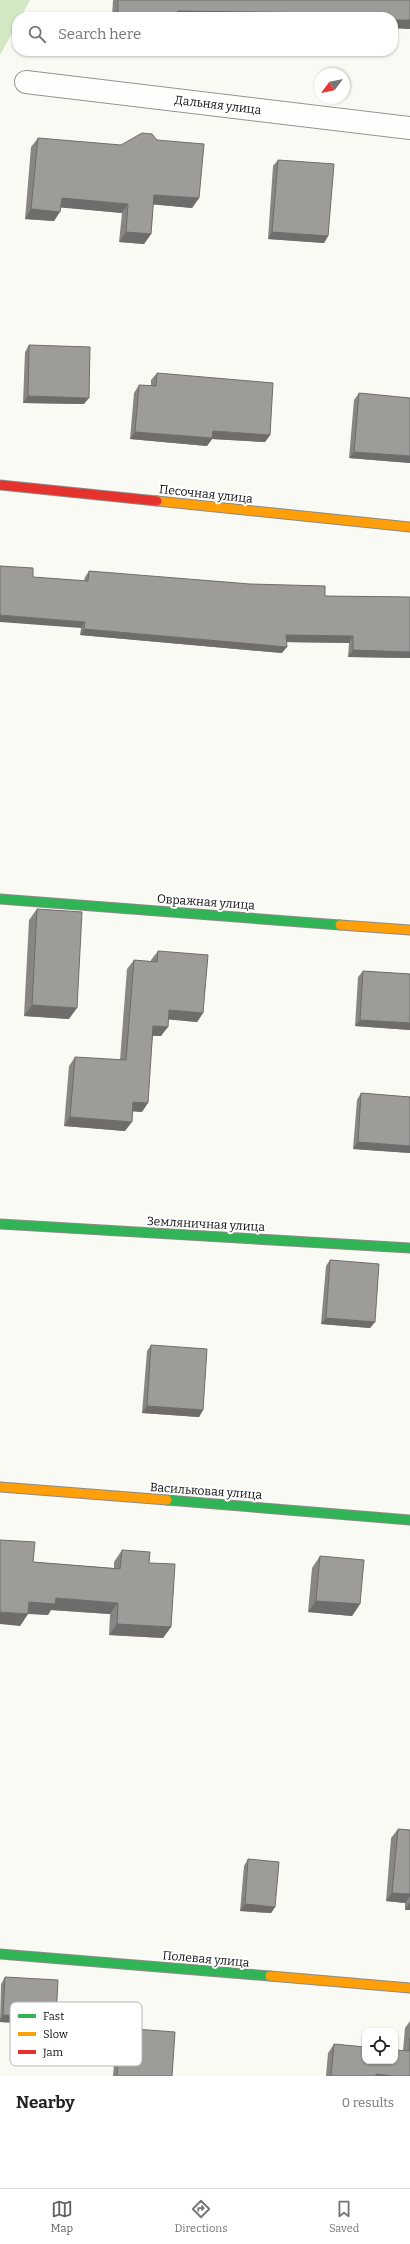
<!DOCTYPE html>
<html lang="en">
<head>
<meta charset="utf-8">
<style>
  :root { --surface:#fff; --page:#f2f2f2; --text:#222; --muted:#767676; --line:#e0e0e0; --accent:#61615e }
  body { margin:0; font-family:Bitter,serif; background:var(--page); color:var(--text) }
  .controls { position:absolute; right:12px; bottom:12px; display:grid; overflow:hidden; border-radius:8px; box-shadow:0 1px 3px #0004 }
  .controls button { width:36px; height:36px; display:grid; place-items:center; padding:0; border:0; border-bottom:1px solid var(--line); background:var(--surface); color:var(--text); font:20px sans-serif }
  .compass { position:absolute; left:314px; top:68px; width:36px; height:36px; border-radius:50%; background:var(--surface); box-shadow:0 1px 3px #0004; rotate:238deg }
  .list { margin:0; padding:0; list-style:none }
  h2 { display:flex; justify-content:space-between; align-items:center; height:52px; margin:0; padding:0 16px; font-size:17px }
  h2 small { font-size:13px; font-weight:400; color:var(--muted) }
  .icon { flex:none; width:22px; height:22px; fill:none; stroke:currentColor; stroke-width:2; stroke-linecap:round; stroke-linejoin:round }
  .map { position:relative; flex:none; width:410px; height:2076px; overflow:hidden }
  .search { position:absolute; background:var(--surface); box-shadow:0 1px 3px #0004; left:12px; right:12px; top:12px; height:44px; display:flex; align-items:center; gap:10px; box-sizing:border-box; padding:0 14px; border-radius:16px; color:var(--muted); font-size:15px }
  .sheet { height:112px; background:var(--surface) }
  nav { display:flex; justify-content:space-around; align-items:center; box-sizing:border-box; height:56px; border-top:1px solid var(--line); background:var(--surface); font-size:11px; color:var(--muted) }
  nav a { display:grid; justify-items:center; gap:2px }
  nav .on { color:var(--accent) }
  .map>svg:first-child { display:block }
</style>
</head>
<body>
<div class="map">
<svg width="410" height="2076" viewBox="0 0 410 2076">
  <rect width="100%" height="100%" fill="#fafaf4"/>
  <!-- forest -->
  <path fill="#d2e7c3" d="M0 0H30L21 17H17V24L0 55Z"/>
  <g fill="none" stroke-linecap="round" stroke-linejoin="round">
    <defs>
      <path id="street" d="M26 82 410 128"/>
      <path id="fast" d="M0 899 340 925
        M0 1224 410 1248
        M167 1500 410 1520
        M0 1954 270 1976"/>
      <path id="slow" d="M157 501 410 527
        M340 925 410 930
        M0 1487 167 1500
        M270 1976 410 1988"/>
      <path id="jam" d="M0 485 157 501"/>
    </defs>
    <!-- street casing -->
    <use href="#street" stroke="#949492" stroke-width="24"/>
    <!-- fast casing -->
    <use href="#fast" stroke="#8b8b88" stroke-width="11"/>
    <!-- slow casing -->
    <use href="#slow" stroke="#8b8b88" stroke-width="11"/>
    <!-- jam casing -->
    <use href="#jam" stroke="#8b8b88" stroke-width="11"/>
    <!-- street -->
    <use href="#street" stroke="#fefefd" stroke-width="22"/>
    <!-- fast -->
    <use href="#fast" stroke="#30b455" stroke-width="9"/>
    <!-- slow -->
    <use href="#slow" stroke="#ff9f0a" stroke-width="9"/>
    <!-- jam -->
    <use href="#jam" stroke="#e5322d" stroke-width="9"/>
  </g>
  <!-- wall -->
  <path fill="#888684" d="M113 0H410V29L393 28V17H112Z
    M38 138 199 198 192 208 153 204 151 234 144 244 119 242 122 213 61 207 54 221 25 219 31 147Z
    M278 160 328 236 324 243 268 239 273 166Z
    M29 345 84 404 23 403 25 352Z
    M157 373 270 435 265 442 212 439 207 446 130 439 134 393 139 385 151 386V380Z
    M359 393 410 398V463L349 458 354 400Z
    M89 571 325 596 410 597V658L348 657 349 643 286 642 282 653 80 635 81 628 33 577 84 581 85 577Z
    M37 909 69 1019 24 1016 29 920Z
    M158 951 203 1013 197 1022 168 1019 161 1036H153L142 1112 133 1111 125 1131 64 1126 69 1066 75 1057 120 1060 127 969 134 960 151 962V960Z
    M363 971 410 974V1030L355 1026 358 977Z
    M361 1093 410 1097V1153L353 1149 357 1100Z
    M330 1260 375 1322 370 1328 321 1324 326 1266Z
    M151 1345 203 1410 199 1417 142 1413 147 1351Z
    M122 1550 149 1563 171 1627 163 1638 109 1635 110 1614 51 1610 48 1615 28 1614 20 1626 33 1562 114 1568V1562Z
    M320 1556 360 1604 352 1616 308 1612 312 1568Z
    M398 1829 410 1830V1910H405V1903L386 1901 391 1838Z
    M248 1859 275 1907 271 1913 240 1911 244 1866Z
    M5 1977 56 2018 51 2025 0 2022 1 1984Z
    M410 2021V2076H326L328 2053 334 2044 403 2051 405 2028Z
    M121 2028 172 2076H113L116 2034Z"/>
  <!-- shaded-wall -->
  <path fill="#6f6d6b" d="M178 11 390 14 388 17H174Z
    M393 20H410V29L393 28Z
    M154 195 199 198 192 208 148 204Z
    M62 198 128 204 122 213 55 207Z
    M31 209 60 212 54 221 25 219Z
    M126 232 151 234 144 244 119 242Z
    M272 232 328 236 324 243 268 239Z
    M28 396 89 398 84 404 23 403Z
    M213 431 270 435 265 442 212 439 207 446 130 439 135 432Z
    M354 452 410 456V463L349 458Z
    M0 615 85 622 81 628 0 622Z
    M84 629 287 647 282 653 80 635Z
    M286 635 353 636 349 643 282 642Z
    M353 650 410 652V658L348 657Z
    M32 1005 77 1008 69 1019 24 1016Z
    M169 1010 203 1013 197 1022 163 1019Z
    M360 1020 410 1023V1030L355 1026Z
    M153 1026 168 1027 161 1036 147 1035Z
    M133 1102 148 1103 142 1112 127 1111Z
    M70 1117 132 1122 125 1131 64 1126Z
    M358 1142 410 1146V1153L353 1149Z
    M326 1318 375 1322 370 1328 321 1324Z
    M147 1406 203 1410 199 1417 142 1413Z
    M56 1598 118 1603 110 1614 51 1610 48 1615 21 1613 29 1602Z
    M316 1601 360 1604 352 1616 308 1612Z
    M0 1612 28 1614 20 1626 0 1624Z
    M117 1624 171 1627 163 1638 109 1635Z
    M392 1893 410 1894V1896L405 1903 386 1901Z
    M410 1902V1910H405Z
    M245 1904 275 1907 271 1913 240 1911Z
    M3 2015 56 2018 51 2025 0 2022V2020Z
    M376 2074 393 2076H375Z"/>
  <!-- building -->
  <path fill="#9e9c99" stroke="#6f6d6b" d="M118 0H410V20H393V17H390V14L178 11V17H118Z
    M142 133 152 134 157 140 204 144 199 198 154 195 151 234 126 232 128 204 62 198 60 212 31 209 38 138 121 145Z
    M278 160 334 164 328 236 272 232Z
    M29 345 90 347 89 398 28 396Z
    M157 373 273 383 270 435 213 431 212 438 135 432 139 385 156 386Z
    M359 393 410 398V456L354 452Z
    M0 566 33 568V577L88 581 89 571 250 584 325 586V596L410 597V652L353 650V636L286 635 287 647 84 629 85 622 0 615Z
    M37 909 82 912 77 1008 32 1005Z
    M158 951 208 955 203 1013 169 1010 168 1027 153 1026 148 1103 133 1102 132 1122 70 1117 75 1057 126 1060 134 960 157 962Z
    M363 971 410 974V1023L360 1020Z
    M361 1093 410 1097V1146L358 1142Z
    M330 1260 379 1264 375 1322 326 1318Z
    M151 1345 207 1349 203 1410 147 1406Z
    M0 1540 35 1542 33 1562 120 1569 122 1550 150 1552 149 1563 175 1564 171 1627 117 1624 118 1603 56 1598 55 1604 29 1602 28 1614 0 1612Z
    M320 1556 364 1560 360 1604 316 1601Z
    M398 1829 410 1830V1894L392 1893Z
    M248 1859 279 1862 275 1907 245 1904Z
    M5 1977 58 1980 56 2018 3 2015Z
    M121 2028 175 2032 172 2076H117Z
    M410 2038V2076H393L376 2074V2076H331L334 2044 365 2047V2061H395V2050L409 2051Z"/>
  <g text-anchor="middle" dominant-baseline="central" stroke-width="4" stroke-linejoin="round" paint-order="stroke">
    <!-- street labels -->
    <g font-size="12" fill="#0e0e0e" stroke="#fff">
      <text transform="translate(218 105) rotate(7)">Дальняя улица</text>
      <text transform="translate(206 494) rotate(6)">Песочная улица</text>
      <text transform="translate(206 902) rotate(4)">Овражная улица</text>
      <text transform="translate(206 1224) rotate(3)">Земляничная улица</text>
      <text transform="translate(206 1491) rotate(4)">Васильковая улица</text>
      <text transform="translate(206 1959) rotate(5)">Полевая улица</text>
    </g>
  </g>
  <!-- legend -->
  <rect x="10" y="2002" width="132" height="64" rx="6" fill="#fff" stroke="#b7b7b7" stroke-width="1"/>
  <rect x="18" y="2014" width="18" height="4" fill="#30b455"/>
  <rect x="18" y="2032" width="18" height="4" fill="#ff9f0a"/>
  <rect x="18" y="2050" width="18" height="4" fill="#e5322d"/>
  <g font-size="11" fill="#0e0e0e">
    <text x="43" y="2020">Fast</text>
    <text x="43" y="2038">Slow</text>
    <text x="43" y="2056">Jam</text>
  </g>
</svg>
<div class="controls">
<button><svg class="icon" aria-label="locate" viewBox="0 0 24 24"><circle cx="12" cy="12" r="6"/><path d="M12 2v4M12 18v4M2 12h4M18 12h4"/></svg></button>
</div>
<svg class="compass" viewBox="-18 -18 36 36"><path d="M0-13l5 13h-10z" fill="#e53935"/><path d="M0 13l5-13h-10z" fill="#767676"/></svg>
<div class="search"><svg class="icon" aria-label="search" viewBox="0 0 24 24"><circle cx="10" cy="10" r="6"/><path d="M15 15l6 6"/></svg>Search here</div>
</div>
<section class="sheet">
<h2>Nearby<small>0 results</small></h2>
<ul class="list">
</ul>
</section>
<nav>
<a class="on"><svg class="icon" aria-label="map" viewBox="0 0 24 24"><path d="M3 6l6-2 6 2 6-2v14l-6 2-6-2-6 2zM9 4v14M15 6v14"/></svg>Map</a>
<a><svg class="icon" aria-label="directions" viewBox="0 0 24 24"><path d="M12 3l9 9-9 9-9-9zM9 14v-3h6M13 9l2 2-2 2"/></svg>Directions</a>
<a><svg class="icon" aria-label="saved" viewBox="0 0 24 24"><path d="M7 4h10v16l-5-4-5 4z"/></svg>Saved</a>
</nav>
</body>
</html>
